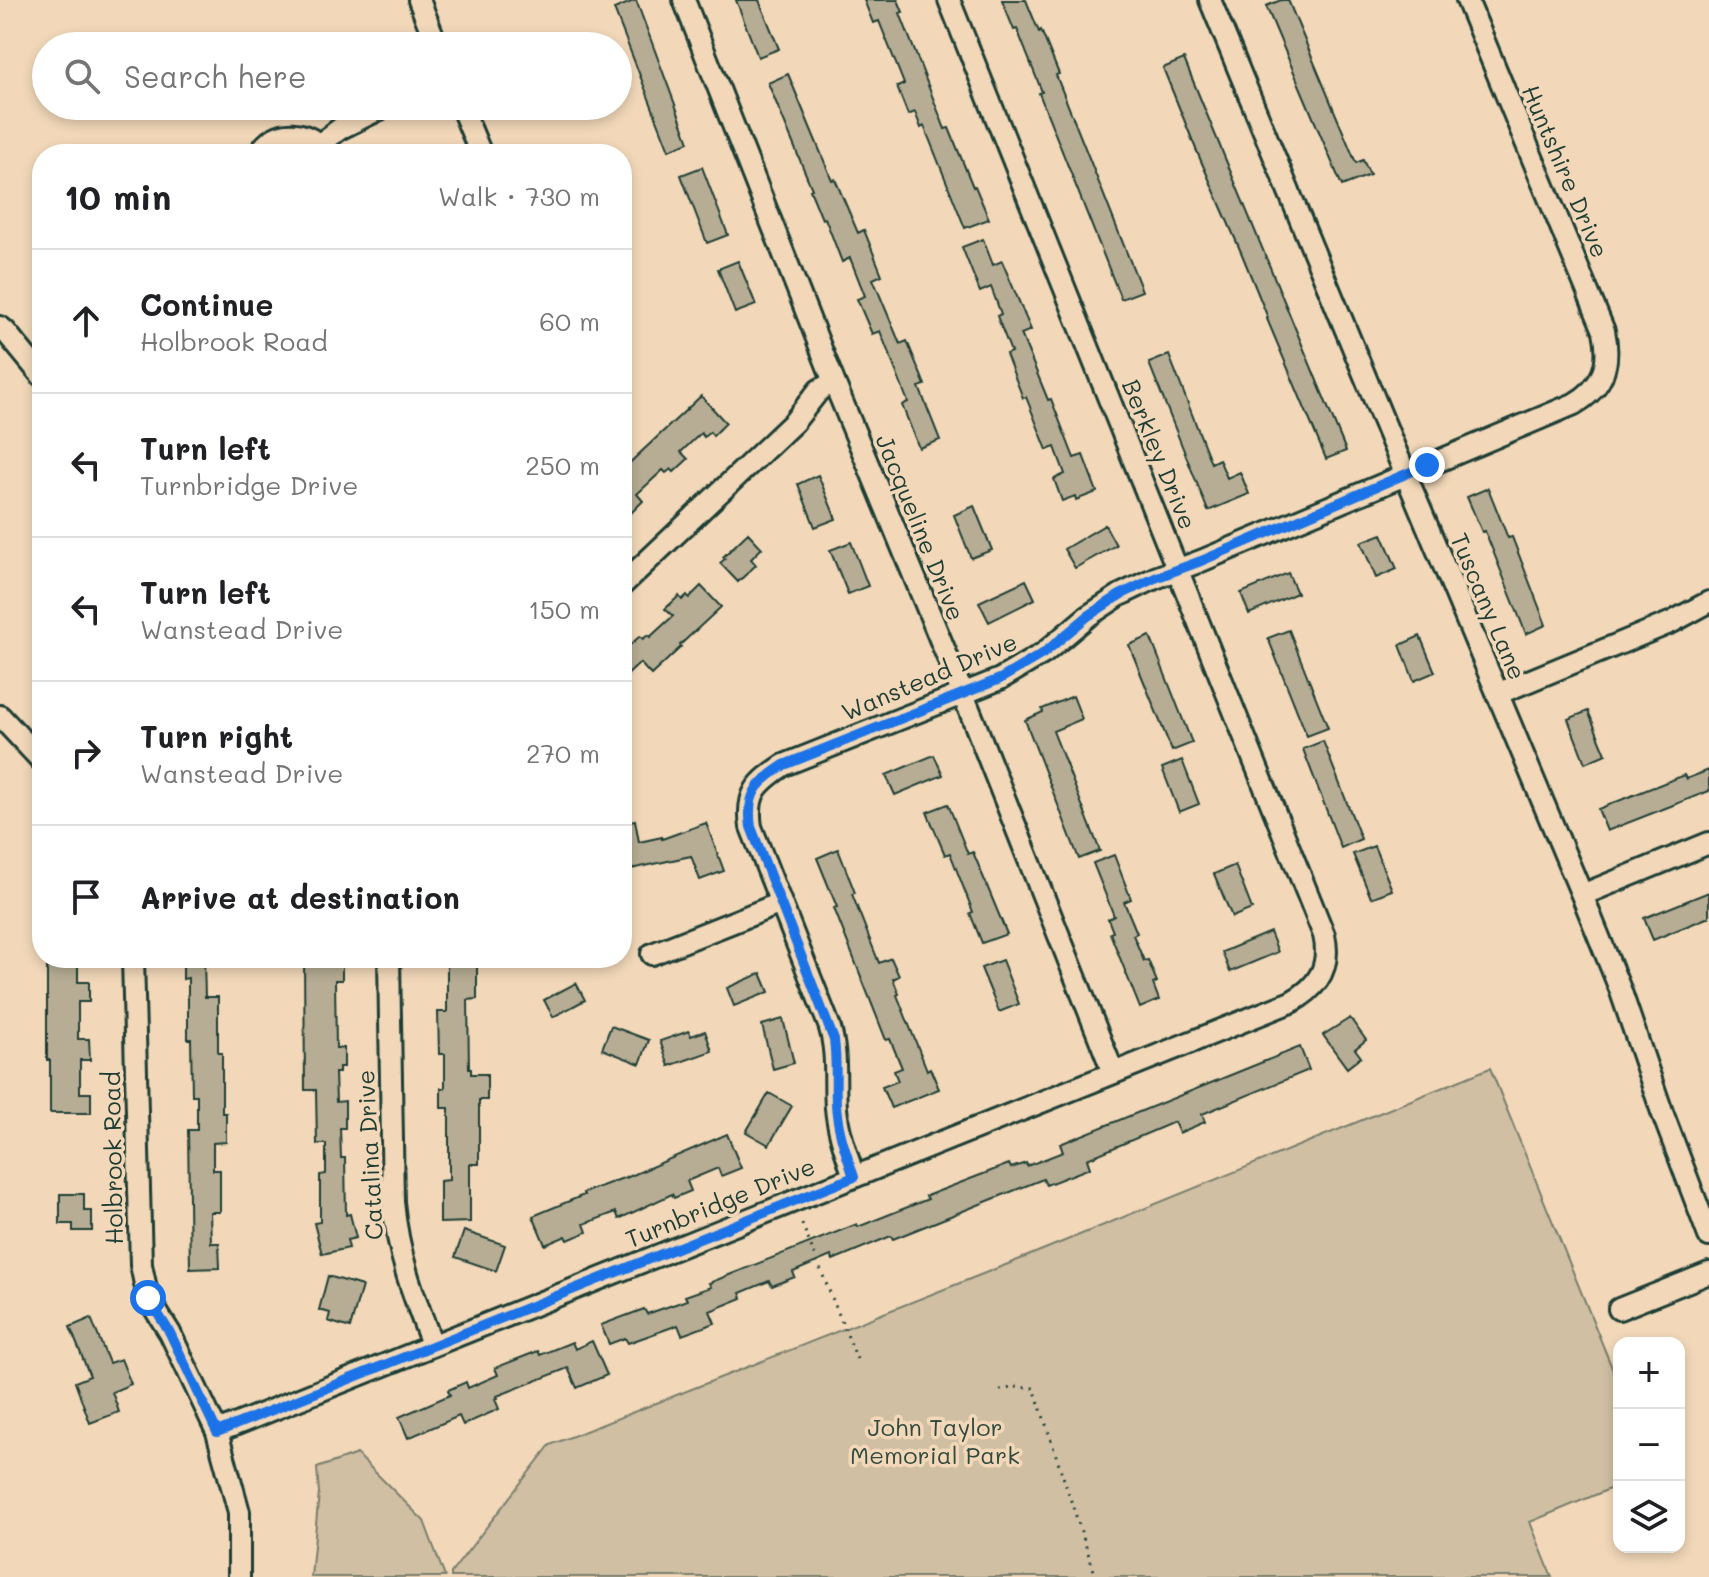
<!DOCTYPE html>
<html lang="en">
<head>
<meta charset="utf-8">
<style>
  :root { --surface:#fff; --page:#f2f2f2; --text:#202124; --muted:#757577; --line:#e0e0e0 }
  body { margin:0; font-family:Mali,sans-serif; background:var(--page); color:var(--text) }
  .controls { position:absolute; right:24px; bottom:24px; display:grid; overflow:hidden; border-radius:16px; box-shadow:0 4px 12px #0003 }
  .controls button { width:72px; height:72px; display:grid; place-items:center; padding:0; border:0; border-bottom:2px solid var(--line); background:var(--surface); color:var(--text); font:40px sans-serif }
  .stop { position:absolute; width:24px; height:24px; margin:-18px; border:6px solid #1a73e8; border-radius:50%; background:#fff }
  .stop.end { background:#1a73e8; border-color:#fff; box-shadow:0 2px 8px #0008 }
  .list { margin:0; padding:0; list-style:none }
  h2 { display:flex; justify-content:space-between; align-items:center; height:104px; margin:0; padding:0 32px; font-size:34px }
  h2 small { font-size:26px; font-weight:400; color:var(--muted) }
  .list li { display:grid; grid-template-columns:52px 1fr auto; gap:24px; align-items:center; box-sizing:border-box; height:144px; padding:0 32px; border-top:2px solid var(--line) }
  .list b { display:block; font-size:30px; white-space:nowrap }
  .list p { margin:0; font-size:26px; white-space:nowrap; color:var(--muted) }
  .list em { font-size:26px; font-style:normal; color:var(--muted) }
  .icon { flex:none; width:44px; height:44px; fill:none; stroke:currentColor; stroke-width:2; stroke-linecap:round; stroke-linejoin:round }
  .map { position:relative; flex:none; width:1709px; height:1577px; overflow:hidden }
  .search { position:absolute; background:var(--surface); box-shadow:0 4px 12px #0003; left:32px; top:32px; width:600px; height:88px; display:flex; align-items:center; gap:20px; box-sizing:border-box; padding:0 28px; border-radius:44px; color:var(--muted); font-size:30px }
  .panel { position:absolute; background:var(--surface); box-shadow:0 4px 12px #0003; left:32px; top:144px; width:600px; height:824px; border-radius:32px }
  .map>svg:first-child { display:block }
</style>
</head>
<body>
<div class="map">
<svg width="1709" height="1577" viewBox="0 0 1709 1577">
  <rect width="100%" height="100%" fill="#f2d8b9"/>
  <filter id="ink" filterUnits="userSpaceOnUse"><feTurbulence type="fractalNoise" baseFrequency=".0125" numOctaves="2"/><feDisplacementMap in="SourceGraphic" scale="16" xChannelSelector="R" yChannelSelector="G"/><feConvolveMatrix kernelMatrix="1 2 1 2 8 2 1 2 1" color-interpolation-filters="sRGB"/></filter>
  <g filter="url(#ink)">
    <!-- green -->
    <path fill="#d0bfa3" stroke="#787e6c" stroke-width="2" d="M1490 1068 1619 1385V1485L1530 1522 1552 1577H451V1573L550 1445 1013 1262Z
      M357 1454 424 1521 445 1577H311L319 1493 317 1468Z"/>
    <!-- building -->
    <path fill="#b7ad94" stroke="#1f3d34" stroke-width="2" d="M636 0 689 142 669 150 614 9Z
      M736 0H759L779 49 758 57Z
      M864 0H898L903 12 900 13 945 129 949 128 973 187 975 186 989 219 965 228 924 126 921 128 915 112 908 115 897 87 904 84 879 21 873 23Z
      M1002 0H1026L1039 32 1041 30 1059 74 1056 75 1142 291 1121 299 1039 93 1042 92 1017 29 1014 30Z
      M1281 0H1288L1356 163 1363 160 1370 175 1342 186 1266 6Z
      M1184 59 1346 451 1326 459 1267 319 1268 318 1241 252 1198 154 1163 68Z
      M788 74 832 180 835 179 858 233 864 230 882 275 873 279 900 344 907 341 925 385 919 387 940 440 919 448 902 405 908 402 880 331 872 334 857 299 865 296 850 258 842 262 825 218 822 219 810 190 812 189 768 83Z
      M702 167 728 235 707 243 681 175Z
      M983 239 993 265 1002 261 1031 330 1021 334 1048 400 1051 399 1074 458 1083 455 1097 492 1076 500 1075 496 1062 501 1054 479 1065 474 1055 447 1047 450 1026 397 1023 398 1006 354 1011 352 997 316 1001 314 991 287 980 292 962 247Z
      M738 261 756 305 735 313 718 269Z
      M1169 355 1211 463 1219 459 1227 478 1240 472 1249 494 1208 511 1149 363Z
      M701 396 726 423 713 436 710 432 704 437 701 433 681 452 688 459 674 472 671 469 666 473 663 470 637 494 643 501 630 514 623 506 622 507V470Z
      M818 475 836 519 815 527 798 484Z
      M1488 488 1508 538 1512 537 1546 625 1526 634 1485 531 1482 532 1467 497Z
      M974 506 992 550 971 558 954 515Z
      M1105 525 1116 545 1075 568 1064 549Z
      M748 533 762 548 751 559 756 565 738 582 720 563 725 559 723 557Z
      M1382 534 1397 569 1376 578 1361 542Z
      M851 542 868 586 848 594 830 550Z
      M1288 573 1297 593 1249 614 1241 593Z
      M1026 580 1035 599 989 622 979 602Z
      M701 586 721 607 680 645 681 647 651 675 640 663 622 680V652L640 636 643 639 648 635 650 637 673 616 665 609 679 596 682 600 687 595 689 598Z
      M1289 630 1328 728 1307 736 1268 638Z
      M1150 636 1192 743 1172 751 1129 645Z
      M1420 636 1435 672 1414 681 1400 645Z
      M1073 696 1082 719 1053 731 1100 851 1079 859 1025 720 1043 712 1042 709Z
      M1588 711 1606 754 1585 763 1568 719Z
      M1323 741 1361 839 1341 848 1303 749Z
      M934 755 943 775 895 795 886 775Z
      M1182 760 1199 804 1179 812 1162 768Z
      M1709 770V791L1607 831 1598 809 1684 775 1686 779Z
      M948 804 968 854 973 852 1007 934 982 943 970 913 973 912 950 853 945 855 927 812Z
      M635 820 639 842 662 837V839L706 823 724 871 700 880 691 856 622 871V823Z
      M1374 846 1392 890 1371 898 1353 854Z
      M838 849 855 893 852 894 879 963 891 958 899 976 893 979 899 994 897 995 927 1070 930 1068 939 1089 891 1108 882 1087 898 1081 894 1071 902 1068 890 1039 886 1040 834 908 837 907 817 858Z
      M1114 855 1131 899 1124 902 1137 933 1133 935 1144 961 1148 960 1157 982 1153 984 1159 1000 1140 1008 1110 933 1113 932 1108 919 1114 916 1093 863Z
      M1235 865 1252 909 1232 917 1214 874Z
      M1709 892V917L1653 940 1644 918Z
      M1270 932 1278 952 1230 972 1222 952Z
      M47 958H78V982H89V1002H78V1039H89L90 1060H80V1093H91V1113H50V1060H47Z
      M183 958H204L205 997H218V1053H222V1113H226V1142L213 1143V1170H220V1212H210L211 1243H219L220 1268 190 1269 188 1130H197V1095H192L191 1039H188V978L183 979Z
      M304 958H337V960H342V980H335L336 1048H344V1067H339V1073H335L336 1102 345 1101V1128H340L341 1158H345L346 1215 350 1214 356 1238 347 1240 349 1248 322 1254 314 1223 320 1222V1175L326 1174V1144H317L316 1090H305Z
      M447 958H477V999L468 1000 469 1069H471V1074H487V1100H479V1164H470V1222L440 1223V1181L449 1180V1108H441V1088H445V1054H439L438 1012H447Z
      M1002 960 1019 1004 999 1012 981 968Z
      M761 973 769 992 734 1006 727 988Z
      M576 983 585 1000 553 1017 544 1000Z
      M1350 1018 1366 1040 1355 1049 1361 1057 1347 1068 1323 1035Z
      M783 1019 794 1063 773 1069 762 1025Z
      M611 1026 649 1040 640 1064 602 1049Z
      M689 1031 691 1036 705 1031 712 1051 669 1066 660 1041Z
      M1300 1047 1309 1070 1202 1114 1205 1122 1179 1133 1174 1122 1087 1159 1090 1168 1046 1185 1043 1179 893 1239 891 1236 833 1260 831 1256 793 1272 795 1277 772 1286 769 1281 740 1293 742 1298 710 1311 715 1323 682 1335 678 1325 628 1343 625 1338 609 1344 601 1325 644 1309 647 1314 687 1300 685 1296 711 1287 709 1283 857 1224 858 1227 928 1199 926 1196 1009 1164 1011 1168 1026 1163 1027 1166 1063 1152 1060 1144Z
      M769 1093 792 1106 769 1145 746 1132Z
      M727 1134 741 1168 721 1176 718 1168 687 1181 691 1191 674 1198 672 1194 619 1219 616 1212 584 1224 587 1232 568 1240 566 1236 545 1245 533 1216 584 1195 583 1193 626 1177V1178Z
      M60 1194H84V1211H92V1231H73V1224H60Z
      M464 1231 505 1245 496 1271 455 1257Z
      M328 1276 362 1286 350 1328 328 1321 330 1313 319 1310Z
      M91 1318 109 1363 121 1359 131 1384 112 1392 119 1412 90 1423 75 1382 90 1376 70 1327Z
      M592 1341 607 1375 577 1388 568 1368 497 1396 498 1398 495 1399 499 1409 463 1425 459 1416 408 1438 399 1417 450 1395 448 1390 466 1382 468 1388 498 1375 495 1368 538 1351 540 1355 572 1342 575 1349Z"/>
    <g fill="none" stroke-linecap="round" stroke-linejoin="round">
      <defs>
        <path id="minor" d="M419 0 437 46
          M684 0 834 382 971 714 1113 1072
          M1210 0 1397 454 1582 895 1620 989 1662 1112 1709 1236
          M461 106 481 154
          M320 144 341 128 386 106
          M259 154C276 125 309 129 328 154
          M0 327 5 331 42 376
          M622 585 794 422 819 390 834 382
          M1497 694 1672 622 1709 602
          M0 716 42 761
          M1582 895 1709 843
          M652 954 781 903
          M133 958 141 1265 148 1298 170 1333 217 1432 239 1512V1577
          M389 958 393 1202C398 1255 413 1295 432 1344
          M854 1177C847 1155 838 1132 836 1108 834 1080 838 1053 829 1025L751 827C746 793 757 783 784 765L1000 679 1044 653 1088 616 1120 595 1155 578 1201 561 1574 404C1604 387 1611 363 1604 331L1467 0
          M1619 1309 1709 1273
          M217 1432 1291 1002C1319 987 1331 966 1324 935L949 0"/>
      </defs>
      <!-- minor casing -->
      <use href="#minor" stroke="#1f3d34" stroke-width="26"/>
      <!-- path -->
      <path stroke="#1f3d34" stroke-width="3" stroke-dasharray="2 6" stroke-linecap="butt" d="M802 1224 857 1359
        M1000 1390 1017 1387 1034 1388 1096 1577"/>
      <!-- minor -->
      <use href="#minor" stroke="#f2d8b9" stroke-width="20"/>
    </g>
  </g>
  <g fill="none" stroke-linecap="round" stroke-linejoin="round" filter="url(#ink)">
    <!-- route -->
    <path stroke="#1a73e8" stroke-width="10" d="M148 1298 170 1333 217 1432 854 1177C846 1153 837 1129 836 1103 835 1082 837 1061 834 1040L751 827C746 793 757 783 784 765L1000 679 1044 653 1088 616 1120 595 1155 578 1201 561 1427 465"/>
  </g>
  <g text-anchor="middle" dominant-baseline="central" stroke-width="7" stroke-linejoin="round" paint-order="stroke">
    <!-- street labels -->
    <g font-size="24" fill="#1f3d34" stroke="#f2d8b9">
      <text transform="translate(1566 171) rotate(67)">Huntshire Drive</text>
      <text transform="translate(1160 454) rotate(68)">Berkley Drive</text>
      <text transform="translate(921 527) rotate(68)">Jacqueline Drive</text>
      <text transform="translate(1489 606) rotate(67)">Tuscany Lane</text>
      <text transform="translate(929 676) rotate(-23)">Wanstead Drive</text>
      <text transform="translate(369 1155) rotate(-93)">Catalina Drive</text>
      <text transform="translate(112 1158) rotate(-91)">Holbrook Road</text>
      <text transform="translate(720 1202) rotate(-22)">Turnbridge Drive</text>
    </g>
    <!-- park labels -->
    <g font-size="24" fill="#314a3f" stroke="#f2d8b9">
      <text x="935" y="1426">John Taylor<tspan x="935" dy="28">Memorial Park</tspan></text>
    </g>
  </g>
</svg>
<div class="controls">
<button>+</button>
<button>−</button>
<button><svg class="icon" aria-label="layers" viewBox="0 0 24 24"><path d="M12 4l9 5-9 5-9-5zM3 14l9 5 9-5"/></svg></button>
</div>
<div class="stop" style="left:148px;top:1298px"></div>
<div class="stop end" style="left:1427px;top:465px"></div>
<div class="search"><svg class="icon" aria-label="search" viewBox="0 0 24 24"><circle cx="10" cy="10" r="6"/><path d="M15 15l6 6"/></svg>Search here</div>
<section class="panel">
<h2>10 min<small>Walk · 730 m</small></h2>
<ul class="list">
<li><svg class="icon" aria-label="ahead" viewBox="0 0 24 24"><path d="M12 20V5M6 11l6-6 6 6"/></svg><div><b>Continue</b><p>Holbrook Road</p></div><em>60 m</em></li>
<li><svg class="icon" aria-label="left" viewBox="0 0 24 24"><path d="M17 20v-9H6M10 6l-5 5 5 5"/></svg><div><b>Turn left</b><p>Turnbridge Drive</p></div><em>250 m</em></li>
<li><svg class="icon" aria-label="left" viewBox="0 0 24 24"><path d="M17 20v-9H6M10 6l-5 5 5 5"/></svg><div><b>Turn left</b><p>Wanstead Drive</p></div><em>150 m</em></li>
<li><svg class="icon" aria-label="right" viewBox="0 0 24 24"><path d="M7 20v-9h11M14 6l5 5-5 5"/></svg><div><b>Turn right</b><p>Wanstead Drive</p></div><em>270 m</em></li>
<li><svg class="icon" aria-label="arrive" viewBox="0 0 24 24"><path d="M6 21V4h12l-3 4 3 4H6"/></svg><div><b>Arrive at destination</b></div></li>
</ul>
</section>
</div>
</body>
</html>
